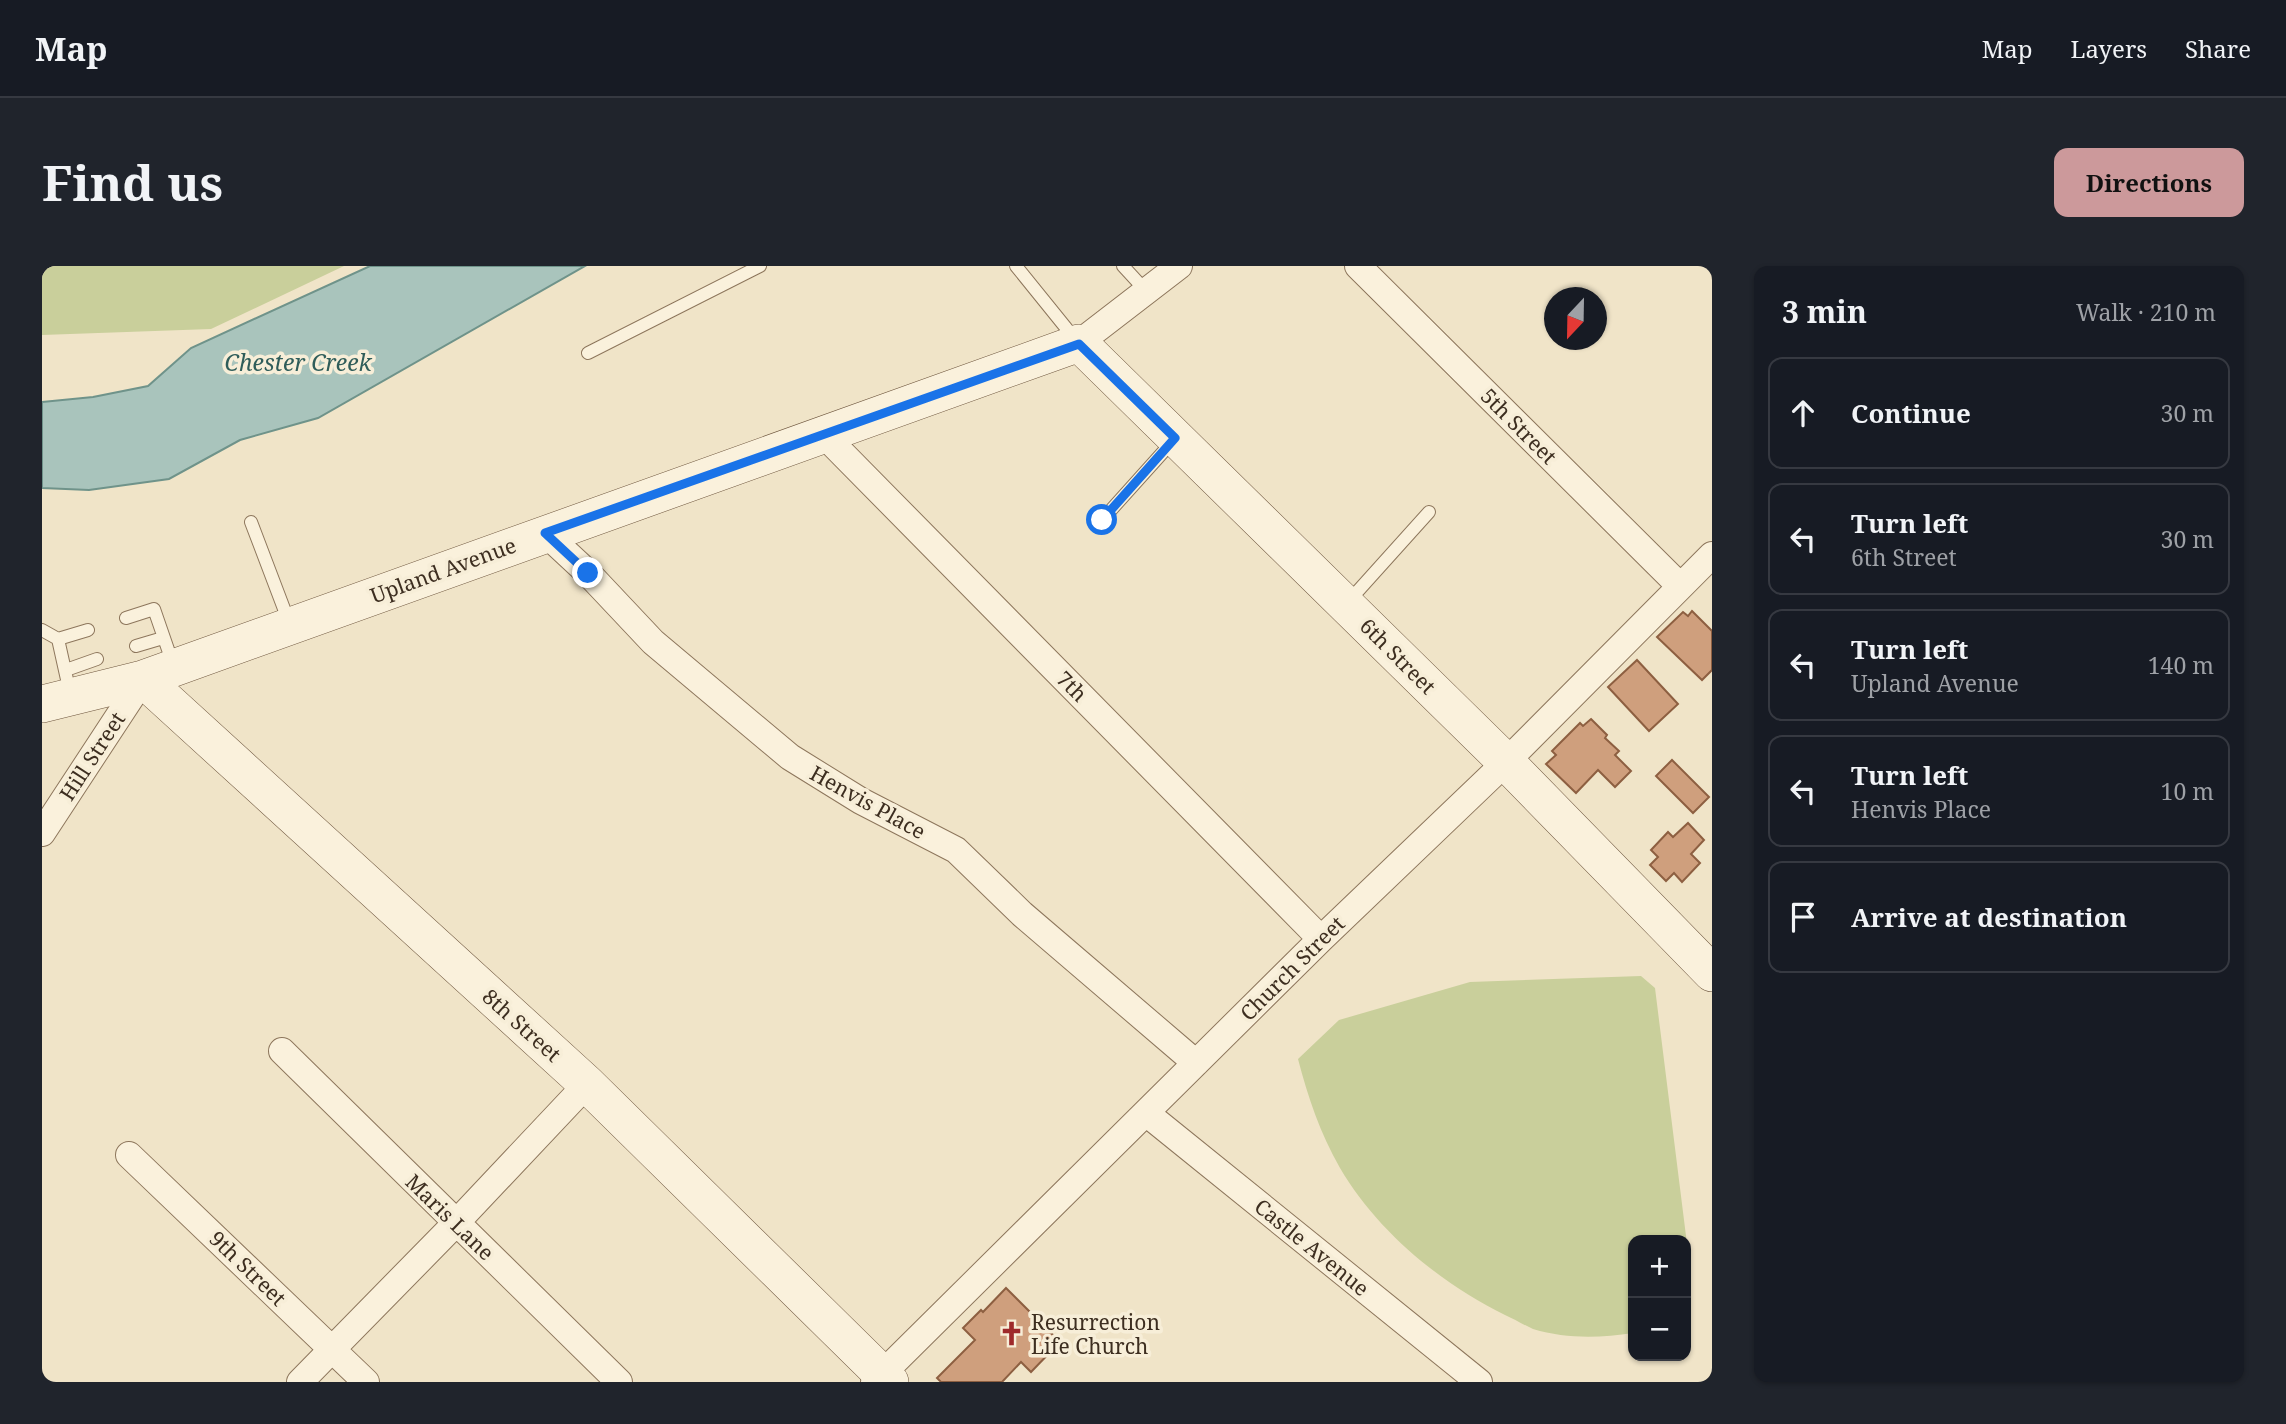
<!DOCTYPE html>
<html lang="en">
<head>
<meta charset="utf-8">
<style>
  :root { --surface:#171b24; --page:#20242c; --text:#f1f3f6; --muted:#9ea1a6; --line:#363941; --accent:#cc999b }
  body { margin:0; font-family:"Noto Serif",serif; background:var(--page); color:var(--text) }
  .controls { position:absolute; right:21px; bottom:21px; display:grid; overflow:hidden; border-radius:14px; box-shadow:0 2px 5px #0004 }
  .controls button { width:63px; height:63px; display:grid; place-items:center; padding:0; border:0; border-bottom:2px solid var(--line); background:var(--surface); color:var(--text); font:35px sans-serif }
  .compass { position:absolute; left:1502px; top:21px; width:63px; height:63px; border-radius:50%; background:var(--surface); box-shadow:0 2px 5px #0004; rotate:202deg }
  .stop { position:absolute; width:21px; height:21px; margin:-16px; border:5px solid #1a73e8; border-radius:50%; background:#fff }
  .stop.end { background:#1a73e8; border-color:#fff; box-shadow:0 2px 7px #0008 }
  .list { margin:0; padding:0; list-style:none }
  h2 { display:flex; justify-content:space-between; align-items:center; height:91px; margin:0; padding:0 28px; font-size:30px }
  h2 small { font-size:23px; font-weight:400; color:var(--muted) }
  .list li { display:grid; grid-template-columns:46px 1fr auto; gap:21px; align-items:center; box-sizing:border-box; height:112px; margin:0 14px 14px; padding:0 14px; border:2px solid var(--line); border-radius:14px }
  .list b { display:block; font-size:26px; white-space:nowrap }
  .list p { margin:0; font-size:23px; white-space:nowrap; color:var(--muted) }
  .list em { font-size:23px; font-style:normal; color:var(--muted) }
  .icon { flex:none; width:38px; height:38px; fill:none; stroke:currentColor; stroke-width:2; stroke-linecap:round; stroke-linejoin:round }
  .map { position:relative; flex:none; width:1670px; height:1116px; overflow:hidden; border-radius:14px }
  header { display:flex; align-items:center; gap:42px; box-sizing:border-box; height:98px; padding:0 35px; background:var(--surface); border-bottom:2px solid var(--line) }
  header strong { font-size:33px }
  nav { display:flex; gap:38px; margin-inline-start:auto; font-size:24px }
  .intro { display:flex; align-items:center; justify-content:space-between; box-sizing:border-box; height:168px; padding:0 42px }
  h1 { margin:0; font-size:49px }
  .button { padding:18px 32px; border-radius:14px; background:var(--accent); color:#111; font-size:24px; font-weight:700 }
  main { display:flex; gap:42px; padding:0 42px }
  aside { flex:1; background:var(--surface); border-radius:14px; box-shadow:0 2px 5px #0004 }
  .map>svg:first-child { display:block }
</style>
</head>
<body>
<header>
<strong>Map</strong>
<nav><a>Map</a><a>Layers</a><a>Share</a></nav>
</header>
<div class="intro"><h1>Find us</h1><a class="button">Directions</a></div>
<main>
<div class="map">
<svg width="1670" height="1116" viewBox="0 0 1670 1116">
  <rect width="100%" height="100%" fill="#f0e4c8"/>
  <!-- green -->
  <path fill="#c9cf9b" d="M0 0H302L169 63 0 69Z
    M1599 710 1613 722 1649 1010 1644 1017V974H1591V1067C1558 1072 1524 1073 1491 1063 1482 1059 1472 1053 1463 1049 1398 1017 1335 965 1298 902 1278 867 1266 831 1256 793L1297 754 1428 716Z"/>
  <!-- water -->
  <path fill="#a9c4bc" stroke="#6f938a" stroke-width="2" d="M328 0H543L276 152 198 174 127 213 47 224 0 222V136L51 131 106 120 149 82Z"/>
  <!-- building -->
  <path fill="#cf9f7d" stroke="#8d5f41" stroke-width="2" d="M1650 345 1670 365V404L1660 414 1615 371 1641 346 1646 350Z
    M1595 394 1636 438 1607 465 1566 421Z
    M1549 453 1565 469 1563 472 1577 485 1573 489 1589 505 1573 521 1556 504 1534 527 1504 498 1514 489 1510 485 1538 457 1541 460Z
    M1630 494 1667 531 1651 547 1614 510Z
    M1646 557 1662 574 1649 588 1658 597 1640 616 1632 607 1624 615 1608 599 1616 591 1609 584 1626 566 1631 571Z
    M964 1022 1018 1076 989 1106 979 1096 960 1116H899L895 1112 933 1074 921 1062 939 1044 941 1046Z"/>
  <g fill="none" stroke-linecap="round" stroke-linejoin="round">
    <defs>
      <path id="lane" d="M974 0 1033 73
        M1081 0 1104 25
        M546 87 718 0
        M1060 254 1131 175
        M209 256 247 356
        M1306 336 1387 246
        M84 352 112 343 131 398
        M0 364 16 373 28 427
        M16 373 46 364
        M94 380 121 372
        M24 404 55 393"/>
      <path id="street" d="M1316 0 1638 320
        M1037 77 1137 0
        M781 168 1279 673
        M503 267 546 307 611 376 748 491 819 535 914 584 980 648 1154 797
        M0 567 101 413
        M240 785 577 1116
        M1104 847 1437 1116
        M87 889 324 1116
        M258 1116 413 958 545 818
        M832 1116 1279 673 1464 496 1670 289"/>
      <path id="secondary" d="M101 413 545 818 848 1116
        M0 438 101 413 1037 77 1464 496 1670 707"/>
    </defs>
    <!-- lane casing -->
    <use href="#lane" stroke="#8d765c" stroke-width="14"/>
    <!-- street casing -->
    <use href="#street" stroke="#8d765c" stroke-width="28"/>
    <!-- secondary casing -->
    <use href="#secondary" stroke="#6f573f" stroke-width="38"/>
    <!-- lane -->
    <use href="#lane" stroke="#faf1dc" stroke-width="12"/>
    <!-- street -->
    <use href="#street" stroke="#faf1dc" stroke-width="26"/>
    <!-- secondary -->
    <use href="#secondary" stroke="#faf1dc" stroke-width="37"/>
  </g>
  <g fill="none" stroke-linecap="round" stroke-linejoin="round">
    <!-- route -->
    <path stroke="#1a73e8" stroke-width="9" d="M546 307 503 267 1037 78 1133 172 1060 254"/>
  </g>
  <!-- icons -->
  <defs>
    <symbol id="church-bare" viewBox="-9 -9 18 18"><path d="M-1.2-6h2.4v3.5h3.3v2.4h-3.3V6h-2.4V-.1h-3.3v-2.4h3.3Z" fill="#9e2a2b" stroke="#f7eed8" stroke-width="2.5" paint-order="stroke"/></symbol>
  </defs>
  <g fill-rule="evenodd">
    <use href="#church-bare" x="952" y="1050" width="35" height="35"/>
  </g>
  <g text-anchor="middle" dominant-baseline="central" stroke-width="7" stroke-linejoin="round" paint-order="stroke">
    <!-- street labels -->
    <g font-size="21" fill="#3d2e20" stroke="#f7eed8">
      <text transform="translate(1477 160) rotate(45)">5th Street</text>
      <text transform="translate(401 304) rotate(-20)">Upland Avenue</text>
      <text transform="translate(1356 390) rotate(45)">6th Street</text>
      <text transform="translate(1030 420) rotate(45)">7th</text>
      <text transform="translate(50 490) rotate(-57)">Hill Street</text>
      <text transform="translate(826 536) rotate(29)">Henvis Place</text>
      <text transform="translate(1250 702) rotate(-45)">Church Street</text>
      <text transform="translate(480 759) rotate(42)">8th Street</text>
      <text transform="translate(408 951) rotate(44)">Maris Lane</text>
      <text transform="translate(1270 981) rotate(39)">Castle Avenue</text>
      <text transform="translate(206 1002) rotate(44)">9th Street</text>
    </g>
    <!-- poi labels -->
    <g font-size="21" fill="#3d2e20" stroke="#f7eed8" text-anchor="start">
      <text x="989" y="1056">Resurrection<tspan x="989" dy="24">Life Church</tspan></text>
    </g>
    <!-- water labels -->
    <g font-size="23" font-style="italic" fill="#2f5d5a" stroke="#f7eed8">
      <text x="256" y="96">Chester Creek</text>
    </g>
  </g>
</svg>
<div class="controls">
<button>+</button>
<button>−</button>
</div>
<svg class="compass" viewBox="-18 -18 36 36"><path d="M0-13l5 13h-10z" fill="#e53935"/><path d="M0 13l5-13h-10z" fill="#9ea1a6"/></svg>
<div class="stop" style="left:1060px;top:254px"></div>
<div class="stop end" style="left:546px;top:307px"></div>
</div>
<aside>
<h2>3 min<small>Walk · 210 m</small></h2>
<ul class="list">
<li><svg class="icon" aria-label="ahead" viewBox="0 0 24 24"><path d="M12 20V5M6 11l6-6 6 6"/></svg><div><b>Continue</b></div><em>30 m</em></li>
<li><svg class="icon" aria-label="left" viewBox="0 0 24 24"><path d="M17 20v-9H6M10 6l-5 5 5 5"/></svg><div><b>Turn left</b><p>6th Street</p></div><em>30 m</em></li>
<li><svg class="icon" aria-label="left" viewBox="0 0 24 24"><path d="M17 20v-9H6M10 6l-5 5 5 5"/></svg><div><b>Turn left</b><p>Upland Avenue</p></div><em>140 m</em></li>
<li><svg class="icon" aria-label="left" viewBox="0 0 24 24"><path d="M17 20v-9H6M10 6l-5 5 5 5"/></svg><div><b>Turn left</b><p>Henvis Place</p></div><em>10 m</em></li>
<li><svg class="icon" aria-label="arrive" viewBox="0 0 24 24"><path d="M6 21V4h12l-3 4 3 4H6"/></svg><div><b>Arrive at destination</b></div></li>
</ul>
</aside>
</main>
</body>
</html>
